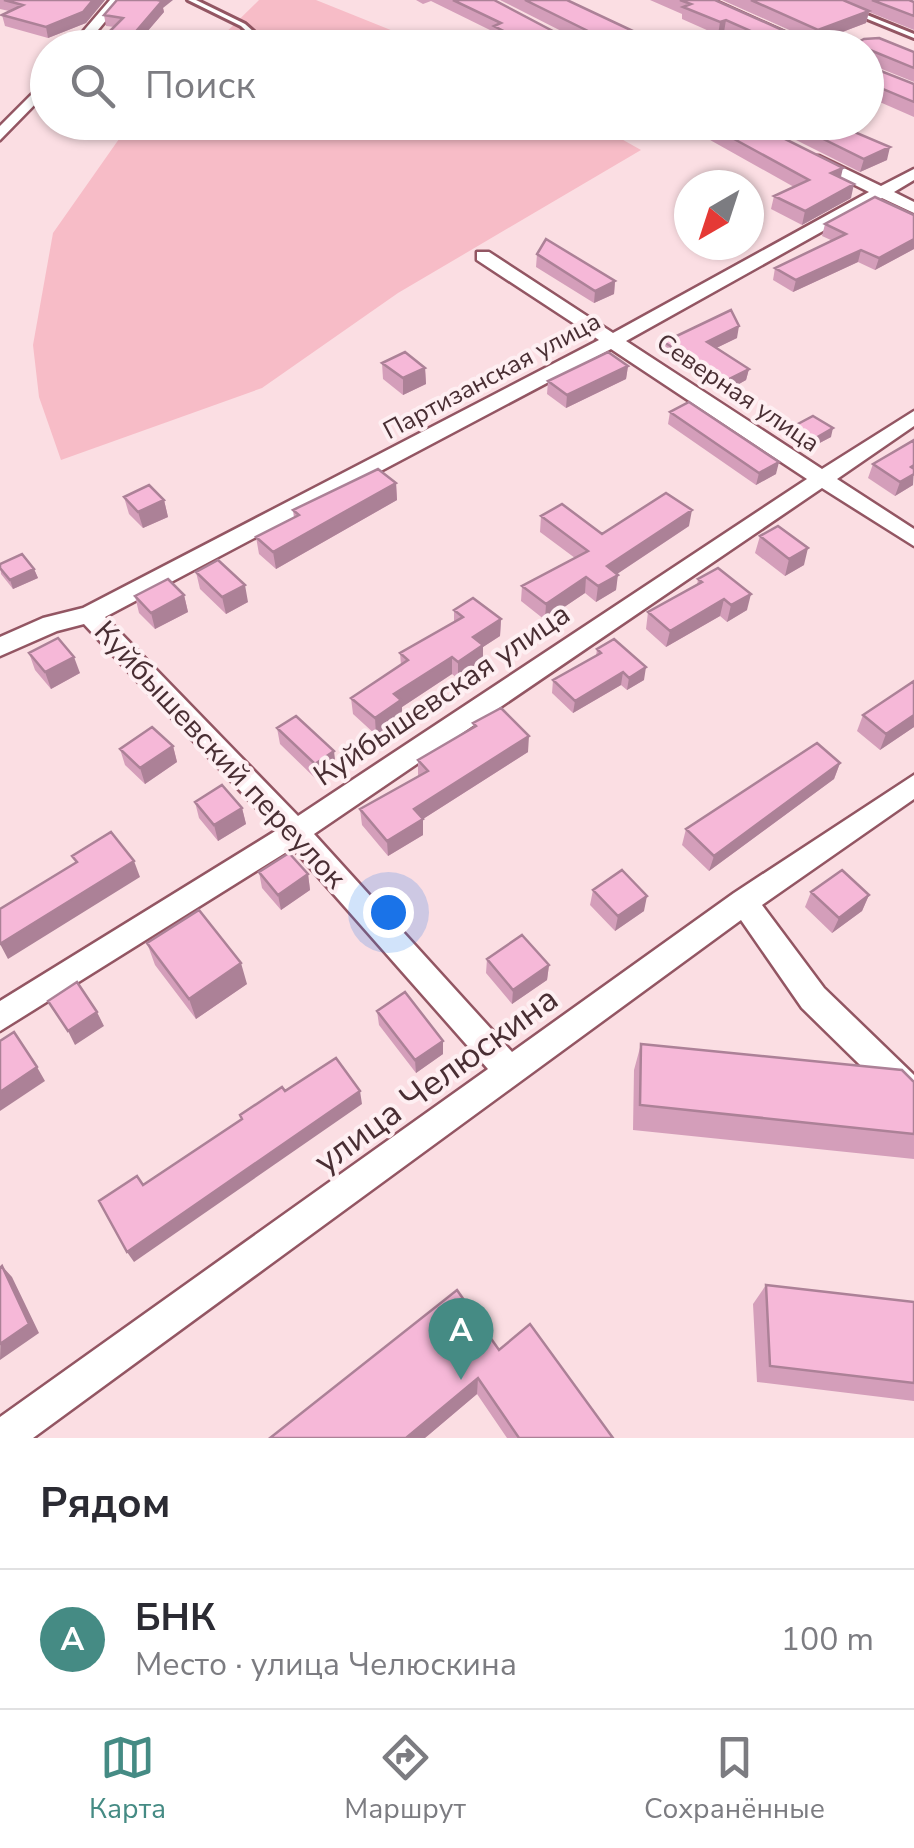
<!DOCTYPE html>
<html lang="ru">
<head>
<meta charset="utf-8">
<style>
  :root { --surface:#fff; --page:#f2f2f3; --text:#2b2b33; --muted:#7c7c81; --line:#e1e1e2; --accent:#458b84 }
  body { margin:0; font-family:"Nunito Sans",sans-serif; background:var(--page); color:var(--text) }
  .compass { position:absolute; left:674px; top:170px; width:90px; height:90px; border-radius:50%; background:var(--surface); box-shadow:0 2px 8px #0004; rotate:219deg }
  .you { position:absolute; left:388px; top:912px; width:35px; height:35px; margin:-25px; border:8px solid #fff; border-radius:50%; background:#1a73e8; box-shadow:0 0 0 15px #1a73e833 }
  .badge { display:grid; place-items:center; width:65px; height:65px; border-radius:50%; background:var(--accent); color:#fff; font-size:32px; font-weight:700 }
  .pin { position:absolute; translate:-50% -82px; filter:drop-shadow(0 2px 5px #0008) }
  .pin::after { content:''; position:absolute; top:52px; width:35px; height:30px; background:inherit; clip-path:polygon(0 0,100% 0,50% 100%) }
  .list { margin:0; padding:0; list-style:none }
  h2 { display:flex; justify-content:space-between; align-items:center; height:130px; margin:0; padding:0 40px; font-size:42px }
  h2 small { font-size:32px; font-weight:400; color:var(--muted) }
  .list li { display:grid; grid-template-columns:65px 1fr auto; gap:30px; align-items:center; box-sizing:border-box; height:140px; padding:0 40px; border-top:2px solid var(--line) }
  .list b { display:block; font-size:38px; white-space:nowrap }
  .list p { margin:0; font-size:32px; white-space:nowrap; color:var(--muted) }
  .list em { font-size:32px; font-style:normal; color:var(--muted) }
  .icon { flex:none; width:55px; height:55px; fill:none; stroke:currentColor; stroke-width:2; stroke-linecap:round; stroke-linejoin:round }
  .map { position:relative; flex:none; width:914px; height:1438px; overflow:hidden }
  .search { position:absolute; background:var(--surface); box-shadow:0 2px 8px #0004; left:30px; right:30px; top:30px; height:110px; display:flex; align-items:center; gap:25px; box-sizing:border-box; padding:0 35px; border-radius:55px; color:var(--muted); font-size:38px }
  .sheet { height:270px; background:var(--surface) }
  nav { display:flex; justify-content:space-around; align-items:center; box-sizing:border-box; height:140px; border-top:2px solid var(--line); background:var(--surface); font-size:28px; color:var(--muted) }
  nav a { display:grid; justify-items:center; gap:5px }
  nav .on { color:var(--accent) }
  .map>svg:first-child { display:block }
</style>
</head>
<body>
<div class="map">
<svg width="914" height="1438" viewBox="0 0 914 1438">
  <rect width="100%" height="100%" fill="#fbdee3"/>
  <!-- green -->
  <path fill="#f7bcc7" d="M259 0H316L433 47 210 48Z
    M135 123H593L641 150 398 293 262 388 61 460 39 397 33 345 53 233 119 139Z"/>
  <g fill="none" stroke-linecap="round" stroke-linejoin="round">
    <defs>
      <path id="lane" d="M188 0H196L245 24 272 48H264L241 26Z
        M821 0H830L914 34V38Z"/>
      <path id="street" d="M110 0H123L83 48H69Z
        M696 0H713L820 48H801Z
        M48 78V91L0 140V126Z
        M809 156H819L881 186 914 169V180L894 192 914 202V213L882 198 626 341 822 469 914 411V426L837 479 914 529V546L822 488 314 834 512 1052 734 893 914 775V799L762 905 824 988 914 1075V1111L903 1107 802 1008 741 920 33 1438H0V1417L488 1069 293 848 0 1031V1001L277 830 84 624 57 631 0 656V637L43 618 83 608 599 340 477 260V252H489L613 333 869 192 809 162ZM611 349 807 479 298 816 105 617Z"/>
    </defs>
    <!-- lane casing -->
    <use href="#lane" stroke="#935663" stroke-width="6"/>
    <!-- street casing -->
    <use href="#street" stroke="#935663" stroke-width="5"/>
    <!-- lane -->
    <use href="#lane" fill="#fff" fill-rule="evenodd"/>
    <!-- street -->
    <use href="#street" fill="#fff" fill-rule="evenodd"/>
  </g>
  <!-- wall -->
  <path fill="#d49eba" d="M0 0H105L86 23 48 38 5 26 2 15 9 11 0 9Z
    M416 0H494L568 39H577L500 0H567L669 48H512L494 38V32L431 1 423 4Z
    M650 0H715L796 48H758L724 32 718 35 682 19V14Z
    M722 0H909L914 2V30L869 12 866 23 816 42Z
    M163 8 164 12 134 47 110 45 107 34 114 27 106 26 104 15Z
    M866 48 914 52V82L867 63 868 66 914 84V117L866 96Z
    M279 122H342L316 137Z
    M678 122H751L840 178 851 198 802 225 771 209 774 196 794 187Z
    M760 122H831L887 160 860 172Z
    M914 215V249L875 270 858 262 793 292 773 280 775 268 833 241 822 236 825 224Z
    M537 254 615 281 614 294 594 303 536 267Z
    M737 338 716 348 749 369 746 380 723 393 662 354 664 342Z
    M382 363 425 368 426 384 403 395 383 379Z
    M628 366 626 379 566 408 547 394 548 381Z
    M670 412 776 474 756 485 668 424Z
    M794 426 831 437 812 447 792 435Z
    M914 440 913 485 895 496 868 478 873 464Z
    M396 483 397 500 276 569 259 554 256 537 294 518 293 510Z
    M124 497 164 500 168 517 143 528 129 514Z
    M541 516 602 534 689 526 617 574 616 590 596 602 585 593 545 620 521 601 522 586 575 558 540 532Z
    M760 536 804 565 785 576 755 553Z
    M0 564 34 569 38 578 13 589 1 574Z
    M196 572 248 602 226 614 200 589Z
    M698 579 747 610 727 622 720 616 666 647 646 629 648 612 697 585Z
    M184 595 188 612 155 629 139 613 135 596Z
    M454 610 501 619 500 636 483 647V661L458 679 452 674 402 707V717L376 735 353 714 351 698 401 665 400 653 454 622Z
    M597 649 644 680 627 690 621 685 573 713 552 693 553 680 596 656Z
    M29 653 80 673 51 689 35 670Z
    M863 715 914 727 880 750 857 731Z
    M473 723 528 752 423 819V835L388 856 362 825 360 809 418 776V760L473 728Z
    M277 728 336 768 317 780 280 744Z
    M173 746 177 762 145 784 125 765 120 749Z
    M840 763 834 779 709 871 682 845 686 829Z
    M195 802 242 808 246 824 218 841 199 818Z
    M259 872 308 874 310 890 281 910 262 888Z
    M593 890 644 911 615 931 590 905Z
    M811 892 869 895 862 911 832 933 805 907Z
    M147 943 247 984 196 1019 155 965Z
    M487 959 549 965 547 980 512 1004 486 973Z
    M377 1011 443 1041V1054L416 1073 379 1025Z
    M641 1044 914 1082V1159L633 1130 634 1070Z
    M766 1285 914 1302V1401L757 1382 753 1304Z
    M499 1350 613 1438H507L477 1394 425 1438Z"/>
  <!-- shaded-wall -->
  <path fill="#ac8197" d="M93 0H105L86 23 48 38 46 27Z
    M157 0H173L163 8 164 12 134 47 132 36Z
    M869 11 866 23 816 42 818 30Z
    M726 20 724 32 718 35 720 22Z
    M798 37 796 48H780V44Z
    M318 122H342L316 137 314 124Z
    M890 147 887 160 860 172 864 159Z
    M843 168 840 181 831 173Z
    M854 184 851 198 802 225 805 211Z
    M914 239V249L875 270 879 258Z
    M861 250 858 262 793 292 796 280Z
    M615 281 614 294 594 303 595 291Z
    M739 326 737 338 704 354 707 342Z
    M628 366 626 379 566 408 567 395Z
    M425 368 426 384 403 395V378Z
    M749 369 746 380 723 393 725 381Z
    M833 428 831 437 812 447 814 439Z
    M779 462 776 474 756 485 759 473Z
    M914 465 913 485 895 496 900 482Z
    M396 483 397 500 276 569 273 552Z
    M164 500 168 517 143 528 138 512Z
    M692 510 689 526 605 582 607 566Z
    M808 548 804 565 785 576 789 559Z
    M34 569 38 578 13 589 10 580Z
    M618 575 616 590 596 602 598 586Z
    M586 577 585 593 545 620 546 604Z
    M245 585 248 602 226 614 222 597Z
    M751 594 747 610 727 622 731 605Z
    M184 595 188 612 155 629 151 613Z
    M724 599 720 616 666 647 670 631Z
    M501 619 500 636 483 647V661L458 679V662L473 637Z
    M74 657 80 673 51 689 45 672Z
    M452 657V674L402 707V717L376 735 375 718 394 694Z
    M646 667 644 680 627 690 629 678Z
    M623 672 621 685 573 713 575 701Z
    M914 715V727L880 750 886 734Z
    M529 736 528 752 423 819V835L388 856 387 841 414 809Z
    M173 746 177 762 145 784 140 768Z
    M334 751 336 768 317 780 315 764Z
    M840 763 834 779 709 871 714 856Z
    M242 808 246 824 218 841 214 825Z
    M134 861 140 877 8 959 0 944Z
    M308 874 310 890 281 910 278 895Z
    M869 895 862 911 832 933 839 918Z
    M647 896 644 911 615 931 618 916Z
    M241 963 247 984 196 1019 189 999Z
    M549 965 547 980 512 1004 513 990Z
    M97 1012 104 1026 75 1045 68 1031Z
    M443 1041V1054L416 1073 415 1060Z
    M37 1067 45 1081 0 1111V1092Z
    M360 1091 362 1104 134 1262 127 1252Z
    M2 1266 12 1277 39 1333 0 1360Z
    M478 1378 477 1394 425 1438H406Z"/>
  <!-- building -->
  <path fill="#f6b8d8" stroke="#ac8197" stroke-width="2.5" d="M4 0H93L83 12 46 27 2 15 23 5Z
    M117 0H157L162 1 132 36 107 34 123 18 104 15Z
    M453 0H494L568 39 591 38 590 32 525 0H567L669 48H536L494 26 501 23Z
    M680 0H715L798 37 780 44 726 20 720 22 683 7 691 4Z
    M751 0H843L869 11 818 30Z
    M872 0H909L914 2V16Z
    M879 38 914 52V68L870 50 866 53V48H847L864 39Z
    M866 60 868 66 914 84V102L866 82Z
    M703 122H751L843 168 831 173 854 184 805 211 774 196 809 180Z
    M789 122H831L890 147 864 159Z
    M875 197 914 215V239L879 258 861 250 796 280 775 268 846 234 825 224Z
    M546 239 615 281 595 291 537 254Z
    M731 310 739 326 707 342 749 369 725 381 664 342Z
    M405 352 425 368 403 378 382 363Z
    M608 352 628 366 567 395 548 381Z
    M689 402 779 462 759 473 670 412Z
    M813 416 833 428 814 439 794 426Z
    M914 440V465L911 467 914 469V474L900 482 873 464Z
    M378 469 396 483 273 552 256 537 299 515 293 510Z
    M149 485 164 500 138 512 124 497Z
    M666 493 692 510 607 566 618 575 598 586 586 577 546 604 522 586 588 551 541 516 562 504 602 534Z
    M778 526 808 548 789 559 760 536Z
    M22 554 34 569 10 580 0 568V564Z
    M218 560 245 585 222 597 196 572Z
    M718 568 751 594 731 605 724 599 670 631 648 612 702 582 698 579Z
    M168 579 184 595 151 613 135 596Z
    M473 598 501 619 473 637 483 645 458 662 452 657 394 694 401 700 375 718 351 698 408 660 400 653 463 617 454 610Z
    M58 638 74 657 45 672 29 653Z
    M614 639 646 667 629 678 623 672 575 701 553 680 601 653 597 649Z
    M914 681V715L886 734 863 715Z
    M501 708 529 736 414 809 423 819 387 841 360 809 428 771 418 760 476 726 473 723Z
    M296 716 334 751 315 764 277 728Z
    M152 727 173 746 140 768 120 749Z
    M817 743 840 763 714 856 686 829Z
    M222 785 242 808 214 825 195 802Z
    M111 832 134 861 0 944V909L77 862 72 856Z
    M289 853 308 874 278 895 259 872Z
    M622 870 647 896 618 916 593 890Z
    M842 870 869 895 839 918 811 892Z
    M199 910 241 963 189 999 147 943Z
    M522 935 549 965 513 990 487 959Z
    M77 982 97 1012 68 1031 48 1001Z
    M405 992 443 1041 415 1060 377 1011Z
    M14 1032 37 1067 0 1092V1041Z
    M641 1044 902 1070 914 1082V1134L640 1105Z
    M336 1058 360 1091 127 1252 99 1201 137 1176 143 1185 242 1119 240 1115 282 1087 285 1091Z
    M2 1266 29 1324 0 1344V1268Z
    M766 1285 914 1302V1383L770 1366Z
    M457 1290 499 1350 530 1324 613 1438H519L478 1378 406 1438H270Z"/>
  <g text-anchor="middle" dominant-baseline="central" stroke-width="8" stroke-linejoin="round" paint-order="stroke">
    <!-- far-street labels -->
    <g font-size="25" fill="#492e33" stroke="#feeff2">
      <text transform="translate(492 376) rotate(-28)">Партизанская улица</text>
      <text transform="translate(738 393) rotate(34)">Северная улица</text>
    </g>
    <!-- street labels -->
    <g font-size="30" fill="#492e33" stroke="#feeff2">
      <text transform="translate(442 695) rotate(-34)">Куйбышевская улица</text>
      <text transform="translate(220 755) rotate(47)">Куйбышевский переулок</text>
    </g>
    <!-- near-street labels -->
    <g font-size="35" fill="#492e33" stroke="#feeff2">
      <text transform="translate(436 1080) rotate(-36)">улица Челюскина</text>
    </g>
  </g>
</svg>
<svg class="compass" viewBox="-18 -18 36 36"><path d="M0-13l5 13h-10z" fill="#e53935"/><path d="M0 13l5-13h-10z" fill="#7c7c81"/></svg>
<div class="you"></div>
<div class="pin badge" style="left:461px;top:1380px">A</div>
<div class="search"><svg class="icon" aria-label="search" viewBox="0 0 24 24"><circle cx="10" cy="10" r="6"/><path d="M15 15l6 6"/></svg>Поиск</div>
</div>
<section class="sheet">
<h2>Рядом<small></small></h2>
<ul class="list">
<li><span class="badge">A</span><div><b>БНК</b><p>Место · улица Челюскина</p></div><em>100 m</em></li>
</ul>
</section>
<nav>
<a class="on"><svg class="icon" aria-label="map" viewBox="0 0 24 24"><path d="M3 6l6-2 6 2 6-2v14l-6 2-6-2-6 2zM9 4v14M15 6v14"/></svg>Карта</a>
<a><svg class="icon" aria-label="directions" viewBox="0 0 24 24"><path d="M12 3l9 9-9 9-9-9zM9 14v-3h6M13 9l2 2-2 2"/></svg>Маршрут</a>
<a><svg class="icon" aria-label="saved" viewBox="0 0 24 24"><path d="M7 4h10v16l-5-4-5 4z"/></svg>Сохранённые</a>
</nav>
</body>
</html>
